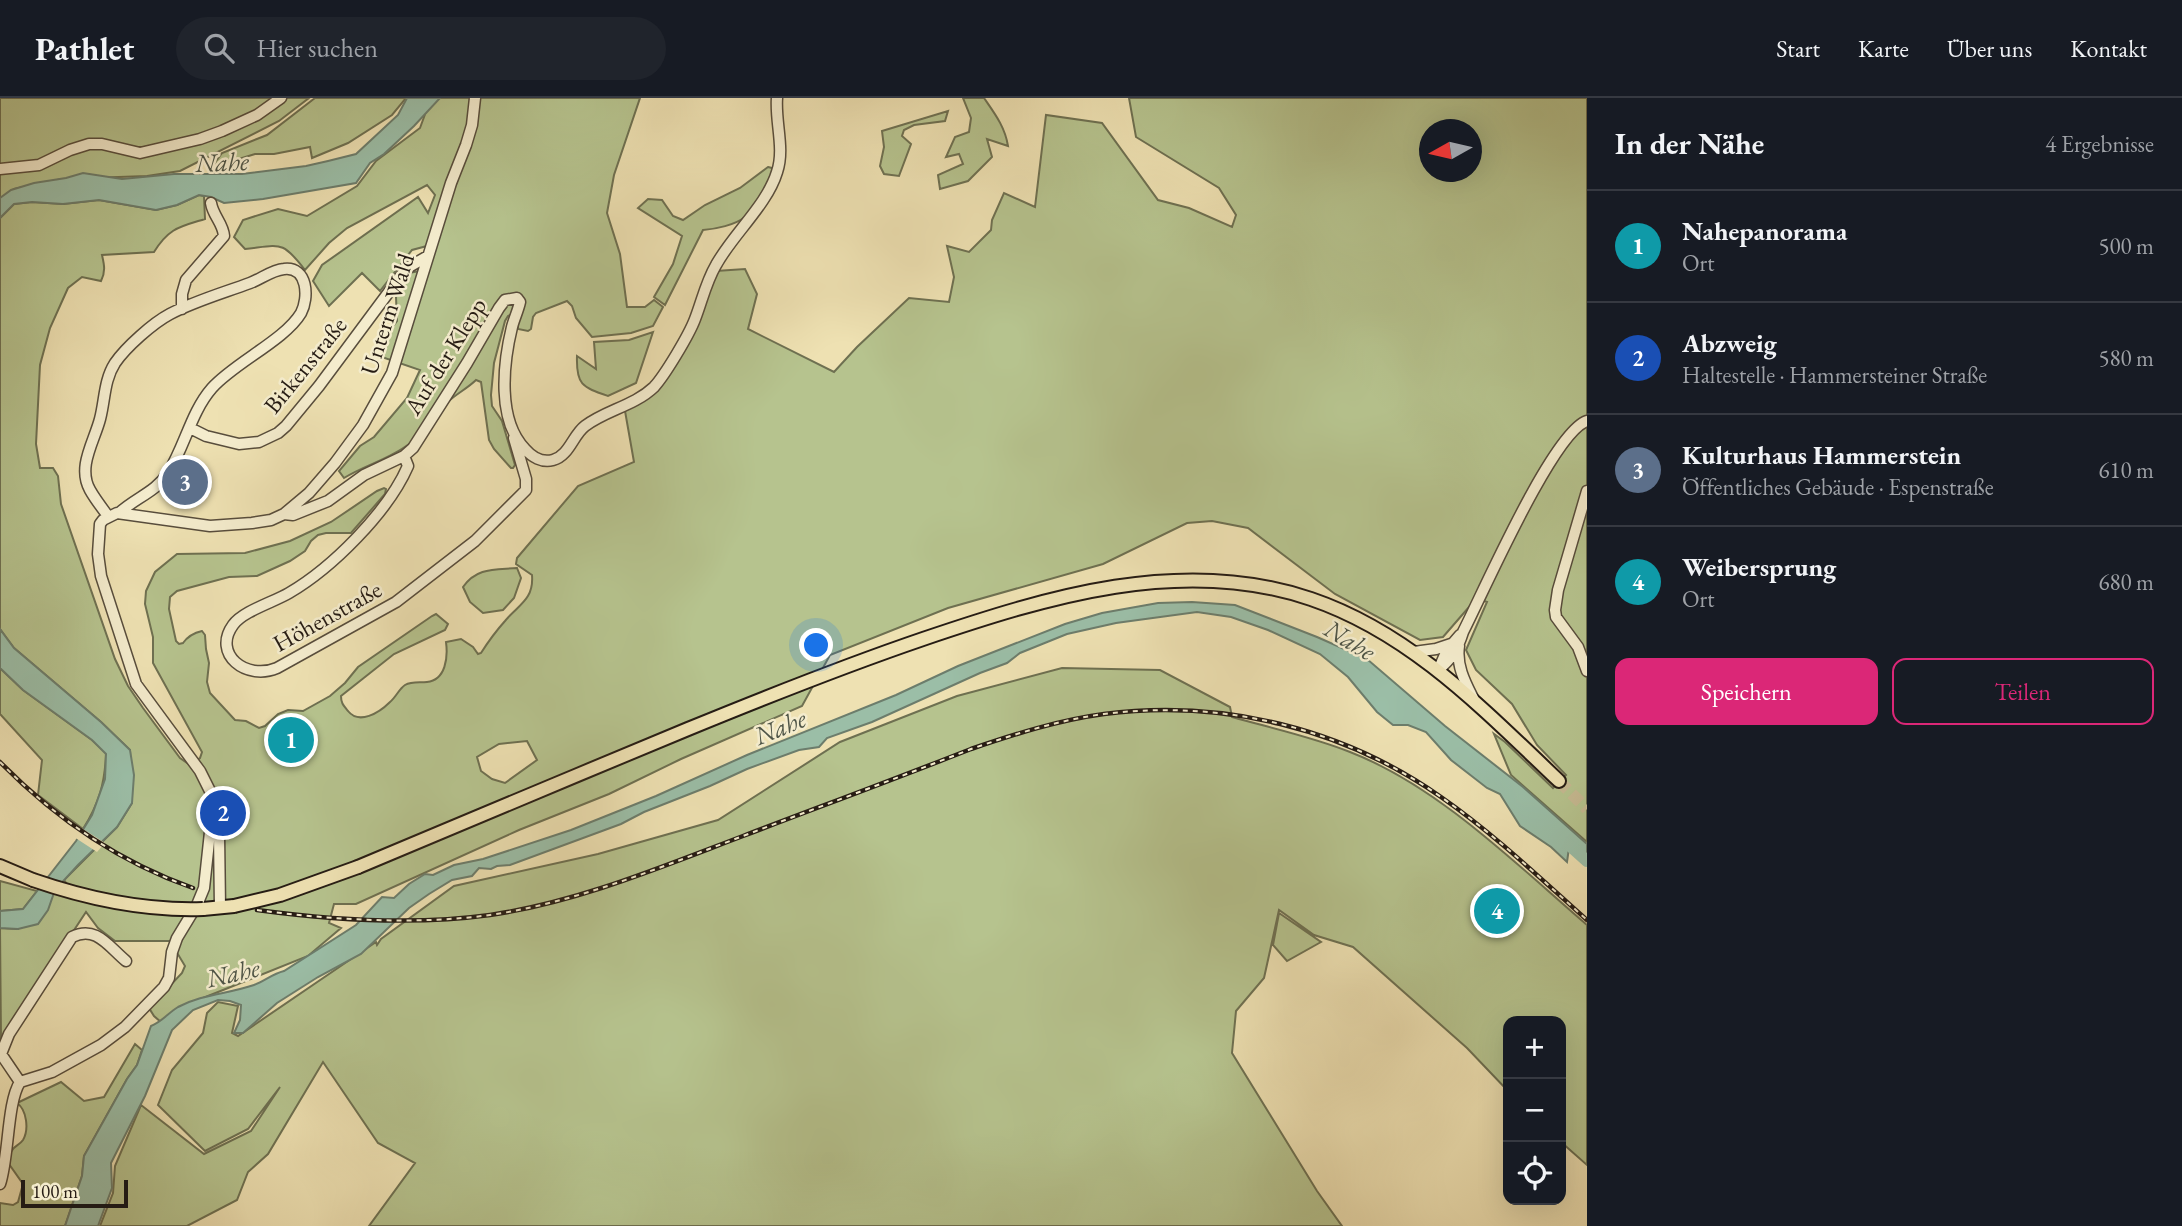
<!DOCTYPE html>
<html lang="de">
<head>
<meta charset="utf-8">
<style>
  :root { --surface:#171b24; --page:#20242c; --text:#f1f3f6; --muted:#9ea1a6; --line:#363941; --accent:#db2777 }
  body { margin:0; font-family:"EB Garamond",serif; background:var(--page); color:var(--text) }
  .controls { position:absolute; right:21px; bottom:21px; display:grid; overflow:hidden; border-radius:14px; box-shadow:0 7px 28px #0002 }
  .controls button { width:63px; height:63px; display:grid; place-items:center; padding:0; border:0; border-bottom:2px solid var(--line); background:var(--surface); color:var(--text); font:35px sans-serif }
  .compass { position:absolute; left:1419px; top:21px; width:63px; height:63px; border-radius:50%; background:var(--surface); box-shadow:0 7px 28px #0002; rotate:262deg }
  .scale { position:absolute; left:21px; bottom:18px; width:107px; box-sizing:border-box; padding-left:7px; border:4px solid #261c14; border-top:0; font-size:19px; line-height:24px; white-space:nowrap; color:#261c14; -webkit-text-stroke:5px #f4eccd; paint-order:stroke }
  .you { position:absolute; left:817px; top:548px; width:24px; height:24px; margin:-18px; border:5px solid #fff; border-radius:50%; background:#1a73e8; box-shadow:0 0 0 10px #1a73e833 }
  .badge { display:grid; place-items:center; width:46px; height:46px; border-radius:50%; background:var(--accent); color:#fff; font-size:23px; font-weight:700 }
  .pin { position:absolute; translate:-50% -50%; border:4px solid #fff; box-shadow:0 2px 7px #0006 }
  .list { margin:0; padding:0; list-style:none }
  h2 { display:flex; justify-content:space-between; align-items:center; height:91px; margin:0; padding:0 28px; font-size:30px }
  h2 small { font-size:23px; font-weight:400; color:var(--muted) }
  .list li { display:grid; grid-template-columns:46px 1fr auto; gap:21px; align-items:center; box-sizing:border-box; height:112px; padding:0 28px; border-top:2px solid var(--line) }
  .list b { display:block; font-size:26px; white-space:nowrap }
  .list p { margin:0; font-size:23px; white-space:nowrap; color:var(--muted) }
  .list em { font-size:23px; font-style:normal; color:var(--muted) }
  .actions { display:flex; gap:14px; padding:21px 28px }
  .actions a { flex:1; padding:16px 0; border:2px solid var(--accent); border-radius:14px; text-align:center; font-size:24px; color:var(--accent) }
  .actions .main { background:var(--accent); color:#fff }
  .icon { flex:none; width:38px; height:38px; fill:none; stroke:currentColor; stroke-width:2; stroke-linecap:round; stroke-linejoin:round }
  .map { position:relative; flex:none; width:1587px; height:1128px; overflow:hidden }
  header { display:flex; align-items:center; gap:42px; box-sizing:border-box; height:98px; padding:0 35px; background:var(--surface); border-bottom:2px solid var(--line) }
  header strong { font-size:33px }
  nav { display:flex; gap:38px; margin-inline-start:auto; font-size:24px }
  .search { width:490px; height:63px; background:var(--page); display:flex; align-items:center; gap:18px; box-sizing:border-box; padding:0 24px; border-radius:38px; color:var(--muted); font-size:26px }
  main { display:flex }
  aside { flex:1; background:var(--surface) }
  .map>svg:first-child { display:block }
</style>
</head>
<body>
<header>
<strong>Pathlet</strong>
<div class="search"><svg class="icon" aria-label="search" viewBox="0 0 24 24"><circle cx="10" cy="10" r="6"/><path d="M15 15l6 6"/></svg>Hier suchen</div>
<nav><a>Start</a><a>Karte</a><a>Über uns</a><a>Kontakt</a></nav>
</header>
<main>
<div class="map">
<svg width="1587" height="1128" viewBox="0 0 1587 1128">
  <rect width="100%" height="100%" fill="#eee1b2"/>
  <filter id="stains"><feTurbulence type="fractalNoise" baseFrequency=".00286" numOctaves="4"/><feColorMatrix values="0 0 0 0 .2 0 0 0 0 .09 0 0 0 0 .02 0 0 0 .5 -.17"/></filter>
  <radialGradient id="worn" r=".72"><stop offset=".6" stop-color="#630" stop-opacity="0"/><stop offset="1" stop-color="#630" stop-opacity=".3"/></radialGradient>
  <!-- green -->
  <path fill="#b6c38e" stroke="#6e7051" stroke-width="2" fill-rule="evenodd" d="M0 0H309L279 23 180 73 147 78 62 81 14 91 0 101Z
    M315 0H406L392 17 348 45 312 60 310 49 274 56H255L229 64 214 66 222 55 267 37Z
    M431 0H640L614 77 607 115 620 156 627 209H645L654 202 663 209 653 228 631 235 592 239 576 220 572 208 567 203 536 215 533 219 531 231 528 233 518 231V213L508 218 505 223 494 265 491 297 492 308 502 323 515 367 513 370H511L494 351 489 342 481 284 476 282C468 290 456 296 449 303 436 316 428 332 419 347L409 346C390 361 365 367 344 380L339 373 360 348 374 339 407 300 420 272 373 256 397 223 396 199 409 175 420 173 427 148 412 152 380 193 362 175 329 208 313 183 322 167 418 99 428 115 435 97 427 87 347 130 329 145 305 172C282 142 281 147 245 151L234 139 243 122 278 111 307 118 357 88 376 63 420 30Z
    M963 0H984C995 16 1005 29 1008 48L987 41 992 59 968 83 940 91 938 77 963 66 959 56 946 59 955 39 969 34 971 20Z
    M1129 0H1587V744L1511 677 1494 636 1505 644 1553 690 1566 677 1537 647 1512 606 1476 572 1466 552 1487 504 1476 501 1443 539 1420 542 1335 496 1248 430 1212 423 1187 425 1103 466 948 510 830 557 802 608 681 661 609 696 519 732 356 806H334L329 825 341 830 308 858 193 904 162 925 154 918 149 910 182 875 185 868 170 843H115L98 830 86 814 1 943 0 830 18 831 55 792 70 790 64 782 117 729 132 705 130 652 101 624 14 550 0 531V120L14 106 32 104 63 106 99 102 156 112 177 107 199 97 204 98 205 121C179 129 169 130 154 154L102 157C104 166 106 173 101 183L82 179 68 190 50 230 40 267 36 346 40 370H53L58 378 61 406 115 561 128 588 143 610 180 660 190 667 200 660 202 654 153 565V539L145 506 146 493 155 474 177 456 245 455 290 443 331 424 377 393 384 390 386 391 385 396 351 435H326L318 437 311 443 305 453 290 463 257 478 229 479 177 493 170 499 169 511 176 543 179 546 183 545C188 538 193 535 202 533L205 537 206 551 209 565 207 584 210 595 235 622 246 623 259 630 265 628 278 616 288 612 303 613 330 598 345 585 358 569 432 518 436 516 448 526 445 532 394 556 341 598C341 605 343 607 348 613 359 627 379 615 390 604 396 599 399 591 405 587 412 583 420 585 427 584 446 582 448 559 446 544L461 541 473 549 478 556 481 555C488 544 496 533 505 523 518 507 534 502 532 477L516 466 517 460 578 388 634 364 625 313 642 303 660 286 716 173 745 171 757 196 748 231 834 274 857 249 909 200 949 204 954 179 947 148 969 154 991 132 992 122 1004 95 1035 109 1046 17 1102 25 1158 102 1189 110 1232 129 1236 117 1219 90 1136 39ZM1430 32H1472V74H1430ZM527 643 537 662 505 685 492 681 481 673 477 659 499 646Z
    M948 13 945 23 914 27 904 32 902 38 911 46 899 78 884 76 880 68 884 49 882 33Z
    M768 69 776 71C770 86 757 108 745 119 735 127 716 131 703 132L665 207 654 199 673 166 682 138 638 110 648 101 662 102 673 118 683 122 705 107 740 90Z
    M653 234 636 285 608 298C582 289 576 287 577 258L596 271 594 244 629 242Z
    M517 470 521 480 514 500 503 512 483 515 470 504 463 489C477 469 495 472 517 470Z
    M0 570 23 592 92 642 106 655C105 685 99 706 83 731L38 697 42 662 0 616Z
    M1062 570 1160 572 1230 609 1232 619C1271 630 1313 639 1350 654 1438 688 1516 766 1587 827V1067L1561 1044V923H1508V993L1467 950 1353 849 1314 837 1279 812 1264 880 1236 913 1232 955 1317 1093 1342 1128H369L415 1065 378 1045 323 964 268 1056 248 1074 237 1102 187 1128H100L113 1095 115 1068 141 1007 204 1056 251 1033 280 989 248 1031 205 1053 158 1007 172 972 203 935 207 915 218 904 238 908 232 935 238 938 376 844 377 847 381 841 454 788 598 756 718 722 840 644 957 598Z
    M0 783 37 793 23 811 0 813Z
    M1279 815 1321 844 1287 863 1273 847Z
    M135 946 142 952 137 967 127 981 84 1058 82 1078 65 1128H0V1105L13 1107 18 1104 23 1086 9 1066C10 1062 9 1058 11 1054 13 1048 19 1048 23 1042 29 1032 27 1012 17 1005L61 984 84 1003 104 999Z"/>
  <!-- water -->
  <path fill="#9bbea7" stroke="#6c7d6c" stroke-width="2" d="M407 0H440L414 28 384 56 370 65 356 85 263 101 224 105 211 99 199 97 177 107 156 112 99 102 63 106 32 104 14 106 0 120V100L11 92 34 85 66 80 83 75 122 81 174 76H242L306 68 328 63 356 56 398 17Z
    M1192 504 1235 507 1317 539 1367 561 1445 628 1523 689 1587 746V761L1569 750 1567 764 1551 749 1520 728 1500 696 1487 690 1451 662 1426 634 1408 627H1393L1377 614 1348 579 1320 556 1268 532 1231 519 1197 514 1116 525 1067 536 1020 555 1007 565 980 575 872 624 827 640 819 649 799 652 747 671 710 688 644 714 621 726 510 767 497 768 491 771 479 770 472 778 452 782 429 796 409 810 361 856 318 879 277 905 243 935H234L240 922 241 907 230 903 218 902 193 912 172 932 145 998 111 1065 112 1090 98 1128H65L82 1078 84 1058 127 981 137 967 151 928C163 923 168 915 178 909 202 896 228 896 254 887 265 883 272 876 284 873L356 827 382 799 394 800 409 786 425 776 433 777 454 767 483 761 571 732 656 698 747 657 896 597 958 568 1065 526 1102 515 1158 505Z
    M0 531 14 550 101 624 130 652 134 677 132 705 117 729 78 767 55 792 48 812 38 826 18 831 0 830V813L23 811 76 743 92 717 105 681 106 656 92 642 23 592 0 570Z"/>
  <!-- pier -->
  <path fill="#eee1b2" d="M80 729 83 731 105 745 97 754 74 739Z"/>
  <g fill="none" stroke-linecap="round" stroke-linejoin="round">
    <!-- river -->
    <path stroke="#9bbea7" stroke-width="12" d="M1567 745 1587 763"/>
    <!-- major-tunnel -->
    <path stroke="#c6ba92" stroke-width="12" stroke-dasharray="12 6" stroke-linecap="butt" d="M1559 683 1587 711"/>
    <defs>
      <path id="minor" d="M0 71 39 67 70 52 89 46H102L140 55 200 41 222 33 257 17 281 0
        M182 211V196L186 182 224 138C223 125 213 118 211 105
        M190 330 206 338 239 346 259 344 278 335 286 328 319 288 400 179 409 169 428 158
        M404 358 408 368C388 414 332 470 289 495 274 504 243 513 233 527 212 556 246 583 277 570L396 504 475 443 526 392V381L514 340
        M1587 393 1558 492 1555 512 1556 519 1578 549 1587 573
        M284 416 309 395 335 365 363 327 392 275 451 85 466 47 472 27 475 0
        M108 418C102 410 95 401 90 392 77 369 94 344 100 321 105 302 104 282 115 265 126 249 153 225 170 216 195 203 223 195 250 185 261 181 272 172 284 171 308 168 309 200 301 215 285 242 234 265 212 290 191 314 185 348 168 375 156 394 135 400 119 415
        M1459 548C1456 567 1465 584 1473 600
        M1414 554 1436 551 1451 546
        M1440 568 1447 552 1460 537
        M1438 572C1452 561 1458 550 1463 534 1483 495 1553 334 1587 323
        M220 810 219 736 214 701 200 673 136 586 101 478 98 456 100 426 103 422 117 415 210 428 252 425 271 422 284 416 293 417 328 403 364 377 404 358 413 350 467 265 499 210 505 202 517 200 520 204C518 213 514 221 512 229 503 266 497 322 525 351 532 359 542 365 553 362 569 358 573 337 585 328 606 312 634 308 654 289 665 277 689 237 695 221 702 203 706 184 716 167 733 136 767 107 777 74 785 51 775 24 777 0
        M20 984 1 956 9 936 72 839C96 827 108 848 126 863
        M0 1086C9 1059 7 1004 20 984L52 974 101 947 125 929 164 889 169 880 172 854 177 840 197 807 204 790 211 725 217 711"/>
      <path id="major" d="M0 768 33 782
        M358 769C468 722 578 677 688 631 766 599 844 568 923 541 1047 499 1182 457 1311 501 1411 535 1484 612 1559 683
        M203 811 234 808"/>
    </defs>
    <!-- minor casing -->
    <use href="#minor" stroke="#584d3c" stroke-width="13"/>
    <!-- major casing -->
    <use href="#major" stroke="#261c14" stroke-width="16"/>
    <!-- minor -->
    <use href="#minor" stroke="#f4eccd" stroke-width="10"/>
    <!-- major -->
    <use href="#major" stroke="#eee1b2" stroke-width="12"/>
    <defs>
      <path id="rail" d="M0 664C55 720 119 764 193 790
        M257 812C331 822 417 827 490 817 578 804 661 769 743 738 819 709 895 681 971 651 1015 636 1059 622 1104 616 1223 601 1343 630 1441 699 1493 735 1540 780 1587 822"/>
    </defs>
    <!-- rail casing -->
    <use href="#rail" stroke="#261c14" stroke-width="4.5"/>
    <!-- rail -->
    <use href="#rail" stroke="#f4eccd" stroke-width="2" stroke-dasharray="5" stroke-linecap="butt"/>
    <defs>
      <path id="major-bridge" d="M33 782C88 801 145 813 203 811
        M234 808 280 797 358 769"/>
    </defs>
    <!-- major-bridge casing -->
    <use href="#major-bridge" stroke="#261c14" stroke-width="16" stroke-linecap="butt"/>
    <!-- major-bridge -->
    <use href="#major-bridge" stroke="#eee1b2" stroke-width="12"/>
  </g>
  <g text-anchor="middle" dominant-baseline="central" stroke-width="5" stroke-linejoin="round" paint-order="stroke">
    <!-- street labels -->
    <g font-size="24" fill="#261c14" stroke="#f4eccd">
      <text transform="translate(387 216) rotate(-72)">Unterm Wald</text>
      <text transform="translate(445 258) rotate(-58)">Auf der Klepp</text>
      <text transform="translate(305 267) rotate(-51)">Birkenstraße</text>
      <text transform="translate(327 518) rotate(-29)">Höhenstraße</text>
    </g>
    <!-- water labels -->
    <g font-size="26" font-style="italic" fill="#4f5547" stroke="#f4eccd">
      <text transform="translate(222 64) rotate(-2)">Nahe</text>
      <text transform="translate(1350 542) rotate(31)">Nahe</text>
      <text transform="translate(780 629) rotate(-22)">Nahe</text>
      <text transform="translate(233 875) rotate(-13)">Nahe</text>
    </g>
  </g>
  <rect width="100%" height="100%" filter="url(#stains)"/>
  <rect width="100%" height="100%" fill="url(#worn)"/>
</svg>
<div class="controls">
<button>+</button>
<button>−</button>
<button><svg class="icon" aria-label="locate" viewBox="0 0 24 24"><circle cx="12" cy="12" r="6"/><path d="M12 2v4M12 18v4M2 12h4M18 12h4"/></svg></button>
</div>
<svg class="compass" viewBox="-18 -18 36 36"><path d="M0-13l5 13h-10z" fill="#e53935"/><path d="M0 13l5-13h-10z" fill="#9ea1a6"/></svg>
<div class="scale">100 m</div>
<div class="you"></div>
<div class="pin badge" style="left:291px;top:642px;background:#0f9aa8">1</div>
<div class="pin badge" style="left:223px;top:715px;background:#1a4fb4">2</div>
<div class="pin badge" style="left:185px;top:384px;background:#5c6f8a">3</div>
<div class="pin badge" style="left:1497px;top:813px;background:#0f9aa8">4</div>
</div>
<aside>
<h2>In der Nähe<small>4 Ergebnisse</small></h2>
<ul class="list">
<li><span class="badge" style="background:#0f9aa8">1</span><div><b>Nahepanorama</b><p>Ort</p></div><em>500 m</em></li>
<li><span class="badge" style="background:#1a4fb4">2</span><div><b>Abzweig</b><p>Haltestelle · Hammersteiner Straße</p></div><em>580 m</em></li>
<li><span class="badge" style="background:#5c6f8a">3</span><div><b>Kulturhaus Hammerstein</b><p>Öffentliches Gebäude · Espenstraße</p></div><em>610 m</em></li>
<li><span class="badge" style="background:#0f9aa8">4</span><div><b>Weibersprung</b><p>Ort</p></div><em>680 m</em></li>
</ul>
<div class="actions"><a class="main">Speichern</a><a>Teilen</a></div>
</aside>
</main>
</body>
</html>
